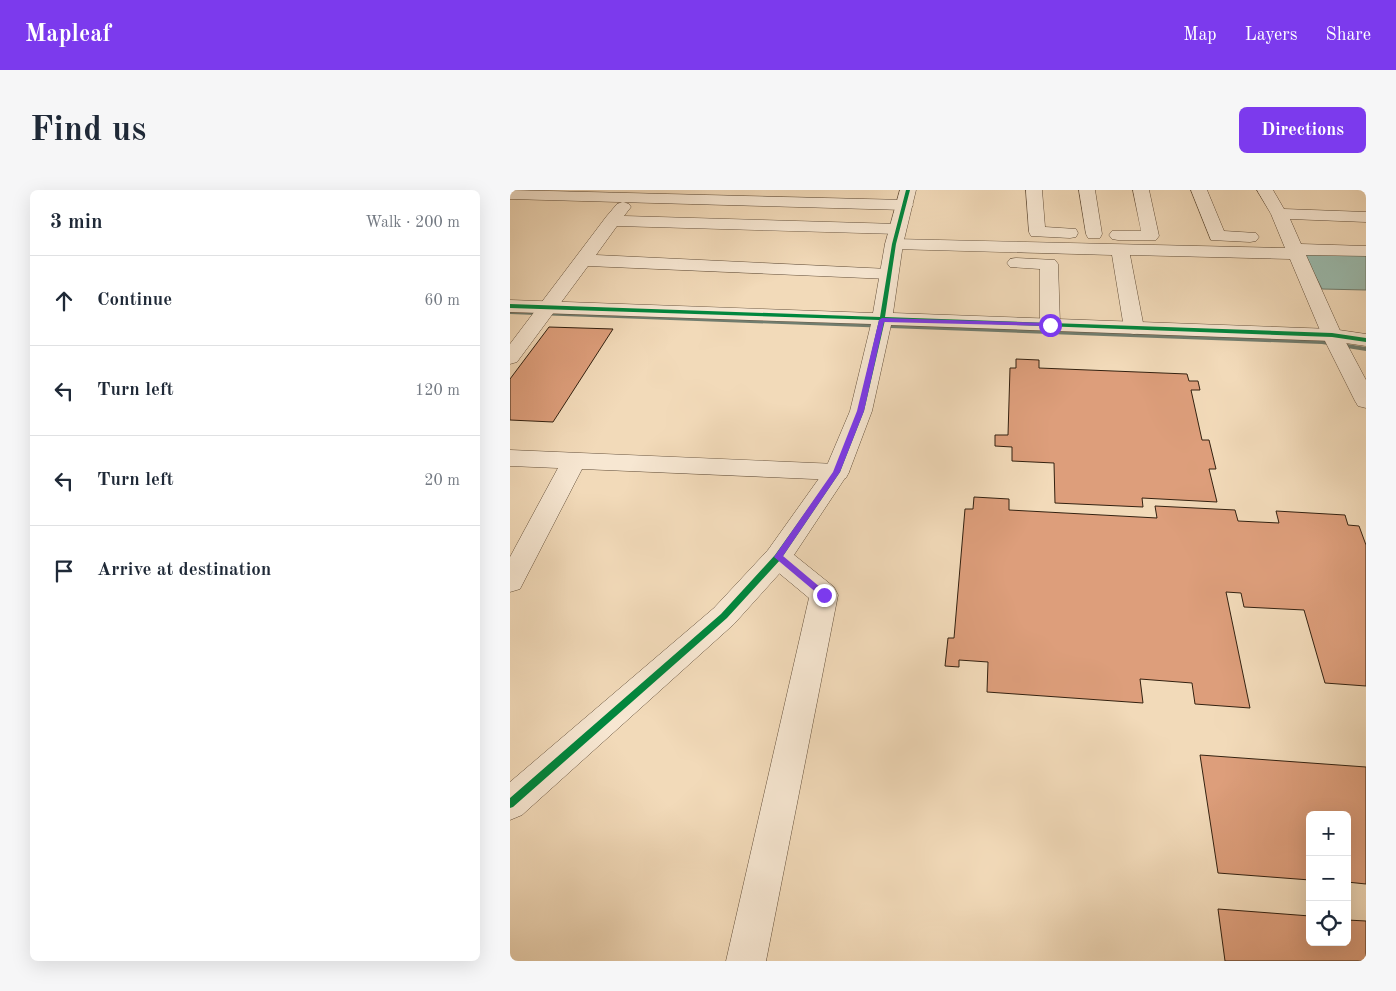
<!DOCTYPE html>
<html lang="en">
<head>
<meta charset="utf-8">
<style>
  :root { --surface:#fff; --page:#f6f6f7; --text:#1f2937; --muted:#747a83; --line:#e0e1e3; --accent:#7c3aed }
  body { margin:0; font-family:"Old Standard TT",serif; background:var(--page); color:var(--text) }
  .controls { position:absolute; right:15px; bottom:15px; display:grid; overflow:hidden; border-radius:8px; box-shadow:0 5px 20px #0002 }
  .controls button { width:45px; height:45px; display:grid; place-items:center; padding:0; border:0; border-bottom:1px solid var(--line); background:var(--surface); color:var(--text); font:25px sans-serif }
  .stop { position:absolute; width:15px; height:15px; margin:-11px; border:4px solid #7c3aed; border-radius:50%; background:#fff }
  .stop.end { background:#7c3aed; border-color:#fff; box-shadow:0 1px 5px #0008 }
  .list { margin:0; padding:0; list-style:none }
  h2 { display:flex; justify-content:space-between; align-items:center; height:65px; margin:0; padding:0 20px; font-size:21px }
  h2 small { font-size:16px; font-weight:400; color:var(--muted) }
  .list li { display:grid; grid-template-columns:32px 1fr auto; gap:15px; align-items:center; box-sizing:border-box; height:90px; padding:0 20px; border-top:1px solid var(--line) }
  .list b { display:block; font-size:19px; white-space:nowrap }
  .list em { font-size:16px; font-style:normal; color:var(--muted) }
  .icon { flex:none; width:28px; height:28px; fill:none; stroke:currentColor; stroke-width:2; stroke-linecap:round; stroke-linejoin:round }
  .map { position:relative; flex:none; width:856px; height:771px; overflow:hidden; border-radius:8px }
  header { display:flex; align-items:center; gap:30px; box-sizing:border-box; height:70px; padding:0 25px; background:var(--accent); color:#fff }
  header strong { font-size:24px }
  nav { display:flex; gap:28px; margin-inline-start:auto; font-size:18px }
  .intro { display:flex; align-items:center; justify-content:space-between; box-sizing:border-box; height:120px; padding:0 30px }
  h1 { margin:0; font-size:35px }
  .button { padding:12px 22px; border-radius:8px; background:var(--accent); color:#fff; font-size:18px; font-weight:700 }
  main { display:flex; gap:30px; padding:0 30px }
  aside { flex:1; background:var(--surface); border-radius:8px; box-shadow:0 5px 20px #0002 }
  .map>svg:first-child { display:block }
</style>
</head>
<body>
<header>
<strong>Mapleaf</strong>
<nav><a>Map</a><a>Layers</a><a>Share</a></nav>
</header>
<div class="intro"><h1>Find us</h1><a class="button">Directions</a></div>
<main>
<aside>
<h2>3 min<small>Walk · 200 m</small></h2>
<ul class="list">
<li><svg class="icon" aria-label="ahead" viewBox="0 0 24 24"><path d="M12 20V5M6 11l6-6 6 6"/></svg><div><b>Continue</b></div><em>60 m</em></li>
<li><svg class="icon" aria-label="left" viewBox="0 0 24 24"><path d="M17 20v-9H6M10 6l-5 5 5 5"/></svg><div><b>Turn left</b></div><em>120 m</em></li>
<li><svg class="icon" aria-label="left" viewBox="0 0 24 24"><path d="M17 20v-9H6M10 6l-5 5 5 5"/></svg><div><b>Turn left</b></div><em>20 m</em></li>
<li><svg class="icon" aria-label="arrive" viewBox="0 0 24 24"><path d="M6 21V4h12l-3 4 3 4H6"/></svg><div><b>Arrive at destination</b></div></li>
</ul>
</aside>
<div class="map">
<svg width="856" height="771" viewBox="0 0 856 771">
  <rect width="100%" height="100%" fill="#f2dab9"/>
  <filter id="stains"><feTurbulence type="fractalNoise" baseFrequency=".004" numOctaves="4"/><feColorMatrix values="0 0 0 0 .2 0 0 0 0 .09 0 0 0 0 .02 0 0 0 .5 -.17"/></filter>
  <radialGradient id="worn" r=".72"><stop offset=".6" stop-color="#630" stop-opacity="0"/><stop offset="1" stop-color="#630" stop-opacity=".3"/></radialGradient>
  <!-- water -->
  <path fill="#9bbbae" stroke="#717d6f" d="M799 63 856 65V100L812 99 795 66Z"/>
  <g fill="none" stroke-linecap="round" stroke-linejoin="round">
    <!-- stream -->
    <path fill="#717d6f" fill-rule="evenodd" d="M0 120 812 150 856 157V161L812 154 0 124Z"/>
  </g>
  <!-- building -->
  <path fill="#dd9e7b" stroke="#332110" d="M39 137 103 139 43 232 0 230V189Z
    M506 169 529 170V178L677 184 679 191H688L690 200H681L692 250H699L706 279H699L707 312 632 308 633 317 545 313 544 273 502 271V257L485 256V245H498L500 178H506Z
    M464 307 499 309V320L647 328 645 316 725 320 728 331 769 333 766 321 835 325 838 335 849 336 856 355V496L815 493 794 420 734 417 731 403 716 402 740 518 685 514 682 493 630 489 633 513 477 502 478 472 449 470V477L435 476 438 448H444L455 319H463Z
    M690 565 856 577V694L837 692V625H800V690L708 683Z
    M708 719 800 726V752H837V730L856 731V771H715Z"/>
  <g fill="none" stroke-linecap="round" stroke-linejoin="round">
    <defs>
      <path id="minor" d="M0 0 395 10 401 12 403 15 401 18 395 20 0 9Z
        M516 0H532L535 37 566 39 568 43 566 47 560 48 521 46 519 42Z
        M569 0H585L592 44 590 48H578L576 44Z
        M623 0H639L649 46 646 50H608L602 49 599 45 602 41H631Z
        M681 0H697L714 41 746 43 749 47 746 51 740 52 701 50Z
        M747 0H763L774 19 856 22V32L780 29 791 54 856 56V66L796 65 832 145 856 190V218L848 216 845 211 812 145 780 69 620 65 634 138 631 142 624 144 617 142 614 138 602 65 384 59 378 58 375 54 378 50 384 49 775 58 761 24Z
        M113 12 119 14 121 17 114 26 388 34 394 35 396 39 394 43 388 44 107 36 86 65 379 79 385 80 388 84 385 88 379 89 78 76 7 172 0 174V154L96 27 107 14Z
        M506 68 545 70 548 74 550 135 547 139 540 141 533 139 530 135V79L500 77 497 73 500 69Z
        M0 260 327 274 336 276 339 282 336 288 327 290 72 279 10 399 0 402V367L48 278 0 276Z
        M268 357 278 360 324 397 328 405 256 771H216L299 408 258 374 255 367 258 360Z"/>
      <path id="tertiary" d="M390 0H406L393 54 383 123 822 139 856 144V156L822 151 381 135 362 221 339 282 278 374 224 434 12 625 0 630V592L204 418 258 360 315 280 340 221 361 134 0 122V110L363 123 375 54Z"/>
    </defs>
    <!-- minor casing -->
    <use href="#minor" stroke="#634f3a" stroke-width="1"/>
    <!-- tertiary casing -->
    <use href="#tertiary" stroke="#634f3a" stroke-width="1"/>
    <!-- minor -->
    <use href="#minor" fill="#f7e7d2" fill-rule="evenodd"/>
    <!-- tertiary -->
    <use href="#tertiary" fill="#f7e7d2" fill-rule="evenodd"/>
    <defs>
      <path id="cycleway" d="M396 0H400L386 54 375 127 822 143 856 148V152L822 147 375 130 354 221 330 282 271 369 217 428 3 617 0 618V608L211 424 265 365 324 282 348 221 369 130 0 118V114L370 127 382 54Z"/>
    </defs>
    <!-- cycleway casing -->
    <use href="#cycleway" stroke="#f7e7d2" stroke-width="3"/>
    <!-- cycleway -->
    <use href="#cycleway" fill="#00873e" fill-rule="evenodd"/>
  </g>
  <!-- route -->
  <path fill="#7c3aed" d="M372 128 540 133 543 135 540 136 374 132 354 221 330 282 273 366 317 403 319 405 314 409 264 367 323 282 347 221 369 130Z"/>
  <rect width="100%" height="100%" filter="url(#stains)"/>
  <rect width="100%" height="100%" fill="url(#worn)"/>
</svg>
<div class="controls">
<button>+</button>
<button>−</button>
<button><svg class="icon" aria-label="locate" viewBox="0 0 24 24"><circle cx="12" cy="12" r="6"/><path d="M12 2v4M12 18v4M2 12h4M18 12h4"/></svg></button>
</div>
<div class="stop" style="left:540px;top:135px"></div>
<div class="stop end" style="left:314px;top:405px"></div>
</div>
</main>
</body>
</html>
